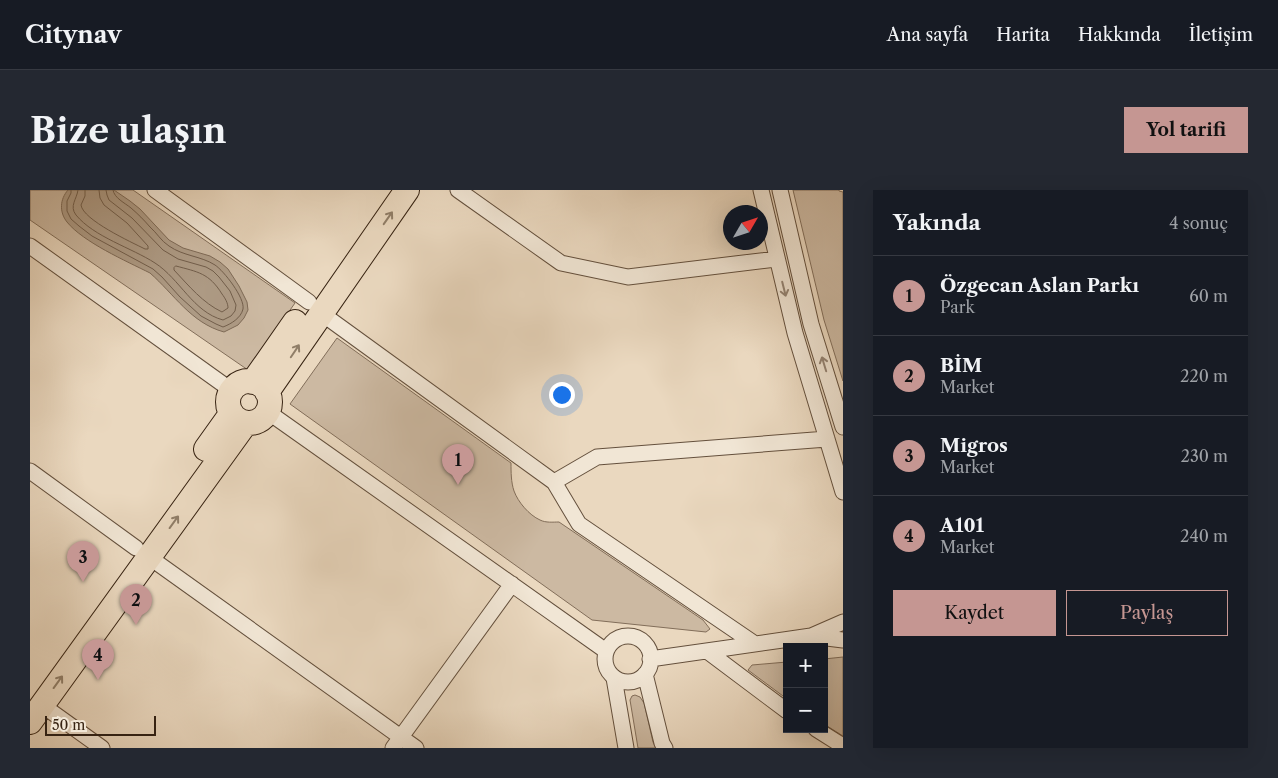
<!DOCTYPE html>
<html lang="tr">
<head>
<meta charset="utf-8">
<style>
  :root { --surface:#171b24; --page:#242831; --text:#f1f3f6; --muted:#9ea1a6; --line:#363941; --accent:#c59692 }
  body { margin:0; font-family:"Libre Caslon Text",serif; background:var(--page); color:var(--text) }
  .controls { position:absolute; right:15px; bottom:15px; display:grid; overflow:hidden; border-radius:0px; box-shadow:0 5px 20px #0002 }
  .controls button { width:45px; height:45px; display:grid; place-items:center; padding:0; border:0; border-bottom:1px solid var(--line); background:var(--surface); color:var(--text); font:25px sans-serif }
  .compass { position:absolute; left:693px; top:15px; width:45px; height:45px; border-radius:50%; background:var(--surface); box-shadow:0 5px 20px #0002; rotate:51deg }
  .scale { position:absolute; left:15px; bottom:12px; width:111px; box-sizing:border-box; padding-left:5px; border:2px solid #372312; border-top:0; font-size:14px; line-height:18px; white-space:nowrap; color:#372312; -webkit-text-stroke:4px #f1e6d5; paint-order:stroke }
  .you { position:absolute; left:531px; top:204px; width:18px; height:18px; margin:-12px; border:4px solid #fff; border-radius:50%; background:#1a73e8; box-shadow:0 0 0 8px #1a73e833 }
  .badge { display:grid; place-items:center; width:32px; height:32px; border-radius:50%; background:var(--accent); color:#111; font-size:16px; font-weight:700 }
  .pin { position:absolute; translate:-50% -41px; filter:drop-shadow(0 1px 2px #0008) }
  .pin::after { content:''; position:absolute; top:26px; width:18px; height:15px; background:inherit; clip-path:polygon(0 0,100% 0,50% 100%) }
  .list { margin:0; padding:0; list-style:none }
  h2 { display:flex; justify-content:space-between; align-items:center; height:65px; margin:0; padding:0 20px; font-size:21px }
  h2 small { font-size:16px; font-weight:400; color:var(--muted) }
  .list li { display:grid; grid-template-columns:32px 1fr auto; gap:15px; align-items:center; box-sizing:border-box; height:80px; padding:0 20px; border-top:1px solid var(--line) }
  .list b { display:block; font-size:19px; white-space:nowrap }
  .list p { margin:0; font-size:16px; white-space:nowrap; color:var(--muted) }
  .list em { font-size:16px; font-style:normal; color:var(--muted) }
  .actions { display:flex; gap:10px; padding:15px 20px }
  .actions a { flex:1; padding:11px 0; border:1px solid var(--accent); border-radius:0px; text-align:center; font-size:18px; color:var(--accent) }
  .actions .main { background:var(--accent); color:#111 }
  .map { position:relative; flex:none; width:813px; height:558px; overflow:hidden; border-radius:0px }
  header { display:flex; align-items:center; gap:30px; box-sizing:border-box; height:70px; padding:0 25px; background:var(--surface); border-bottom:1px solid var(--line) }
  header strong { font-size:24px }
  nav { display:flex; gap:28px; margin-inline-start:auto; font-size:18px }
  .intro { display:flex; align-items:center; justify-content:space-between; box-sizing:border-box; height:120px; padding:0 30px }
  h1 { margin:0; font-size:35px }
  .button { padding:12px 22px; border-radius:0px; background:var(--accent); color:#111; font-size:18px; font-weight:700 }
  main { display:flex; gap:30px; padding:0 30px }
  aside { flex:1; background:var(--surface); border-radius:0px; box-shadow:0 5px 20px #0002 }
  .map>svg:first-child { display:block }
</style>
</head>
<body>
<header>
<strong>Citynav</strong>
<nav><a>Ana sayfa</a><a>Harita</a><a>Hakkında</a><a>İletişim</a></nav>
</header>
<div class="intro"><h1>Bize ulaşın</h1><a class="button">Yol tarifi</a></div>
<main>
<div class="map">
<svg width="813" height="558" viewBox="0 0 813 558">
  <rect width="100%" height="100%" fill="#ead8bf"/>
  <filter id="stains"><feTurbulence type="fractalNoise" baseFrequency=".004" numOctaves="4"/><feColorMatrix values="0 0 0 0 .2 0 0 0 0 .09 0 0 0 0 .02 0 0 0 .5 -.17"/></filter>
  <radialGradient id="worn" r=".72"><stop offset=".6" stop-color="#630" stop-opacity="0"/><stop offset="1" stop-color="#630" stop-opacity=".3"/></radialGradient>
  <!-- green -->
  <path fill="#ccb9a2" stroke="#826e5a" d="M0 0H103L265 113 218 180 0 30Z
    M763 0H809V1L813 2V191L794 130Z
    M307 148 481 273C481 282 481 292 484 301 488 312 499 325 510 330 516 333 523 332 529 332L673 430 680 439 676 442 562 430 260 214Z
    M813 467V546L794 534V469Z
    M757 472V509L718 480 722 475Z
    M605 505 610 507 614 513 623 552 626 558H608L600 510 602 506Z"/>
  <!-- water -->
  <path fill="#ad9a84" stroke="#7e6a56" d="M38 0H84L100 11 110 19 139 50 153 58 180 66 190 72 198 79 209 96 217 112 218 120 214 128 208 135 194 142C161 133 144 104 120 83 96 71 53 52 37 32 29 22 30 9 38 0Z"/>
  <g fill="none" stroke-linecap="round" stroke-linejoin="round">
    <!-- shore -->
    <path stroke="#725e4b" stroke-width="1" d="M41 0V3L37 11V21L41 29 49 36 62 46 123 79 132 87 150 107 171 126 186 134 193 137C201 134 211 128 213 119 215 108 194 81 185 75 171 66 153 66 139 56 131 51 127 43 120 37 114 30 108 24 101 18 95 13 84 8 83 0
      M48 0C47 9 39 16 46 25 64 47 102 58 125 73 150 89 163 122 193 130L201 126 205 121 206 115 200 101 189 87 183 81 176 77 148 69 133 60 102 28 79 10 77 5 76 0
      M55 0V6L51 15C53 30 101 52 115 59H118V56L97 33 74 15 70 8 69 0
      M146 76C168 82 179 83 192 104 195 108 198 113 198 118L192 122C173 113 159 96 144 80V78Z"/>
    <defs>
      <path id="street" d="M125 0 279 112
        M428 0 531 73 598 87 746 69
        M731 0 765 143 813 302
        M750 0 781 134 813 237
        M0 56 201 200
        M291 123 524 292
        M238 222 576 461
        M0 281 106 358
        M119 367 386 558
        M813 432 781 446 813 450
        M575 469a23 23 0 1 1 46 0a23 23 0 1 1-46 0Z
        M725 454 549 334 524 292 567 267 797 249
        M677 461 757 521
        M620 469 781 446
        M615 484 632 553 635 558
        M584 488 596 558
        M12 515 72 558
        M786 539 813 556
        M363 558 482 394"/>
      <path id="primary" d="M198 212a21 21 0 1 1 42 0a21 21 0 1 1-42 0Z
        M223 192 265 132
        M237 202 377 0
        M176 259 201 224
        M0 532 215 234"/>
    </defs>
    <!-- street casing -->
    <use href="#street" stroke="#64503d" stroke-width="17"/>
    <!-- primary casing -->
    <use href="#primary" stroke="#372312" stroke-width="26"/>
    <!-- street -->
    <use href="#street" stroke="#f1e6d5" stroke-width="15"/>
    <!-- primary -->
    <use href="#primary" stroke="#ead8bf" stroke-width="24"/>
  </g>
  <!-- one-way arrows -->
  <defs><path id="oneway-shaft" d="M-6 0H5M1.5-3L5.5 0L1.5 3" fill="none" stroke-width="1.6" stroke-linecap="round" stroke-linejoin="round" transform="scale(1.25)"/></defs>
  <g stroke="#907e68">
    <use href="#oneway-shaft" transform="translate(358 28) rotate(-55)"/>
    <use href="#oneway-shaft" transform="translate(265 161) rotate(-56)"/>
    <use href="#oneway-shaft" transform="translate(144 332) rotate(-54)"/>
    <use href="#oneway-shaft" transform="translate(28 492) rotate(-54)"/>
  </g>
  <g stroke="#948474">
    <use href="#oneway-shaft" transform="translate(754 99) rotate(76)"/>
    <use href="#oneway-shaft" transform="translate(794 174) rotate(-107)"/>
  </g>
  <rect width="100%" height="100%" filter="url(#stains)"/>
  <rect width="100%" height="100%" fill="url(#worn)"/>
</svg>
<div class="controls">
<button>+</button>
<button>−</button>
</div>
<svg class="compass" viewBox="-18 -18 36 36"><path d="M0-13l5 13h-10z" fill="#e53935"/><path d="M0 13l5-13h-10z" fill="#9ea1a6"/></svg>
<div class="scale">50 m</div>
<div class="you"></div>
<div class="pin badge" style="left:428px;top:295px">1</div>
<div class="pin badge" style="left:106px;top:435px">2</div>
<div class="pin badge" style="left:53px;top:392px">3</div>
<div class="pin badge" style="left:68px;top:490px">4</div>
</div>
<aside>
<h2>Yakında<small>4 sonuç</small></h2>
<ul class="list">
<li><span class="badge">1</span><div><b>Özgecan Aslan Parkı</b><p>Park</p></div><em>60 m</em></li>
<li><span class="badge">2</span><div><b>BİM</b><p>Market</p></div><em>220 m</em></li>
<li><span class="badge">3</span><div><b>Migros</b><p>Market</p></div><em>230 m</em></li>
<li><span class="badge">4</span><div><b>A101</b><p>Market</p></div><em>240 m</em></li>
</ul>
<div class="actions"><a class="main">Kaydet</a><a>Paylaş</a></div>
</aside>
</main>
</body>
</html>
